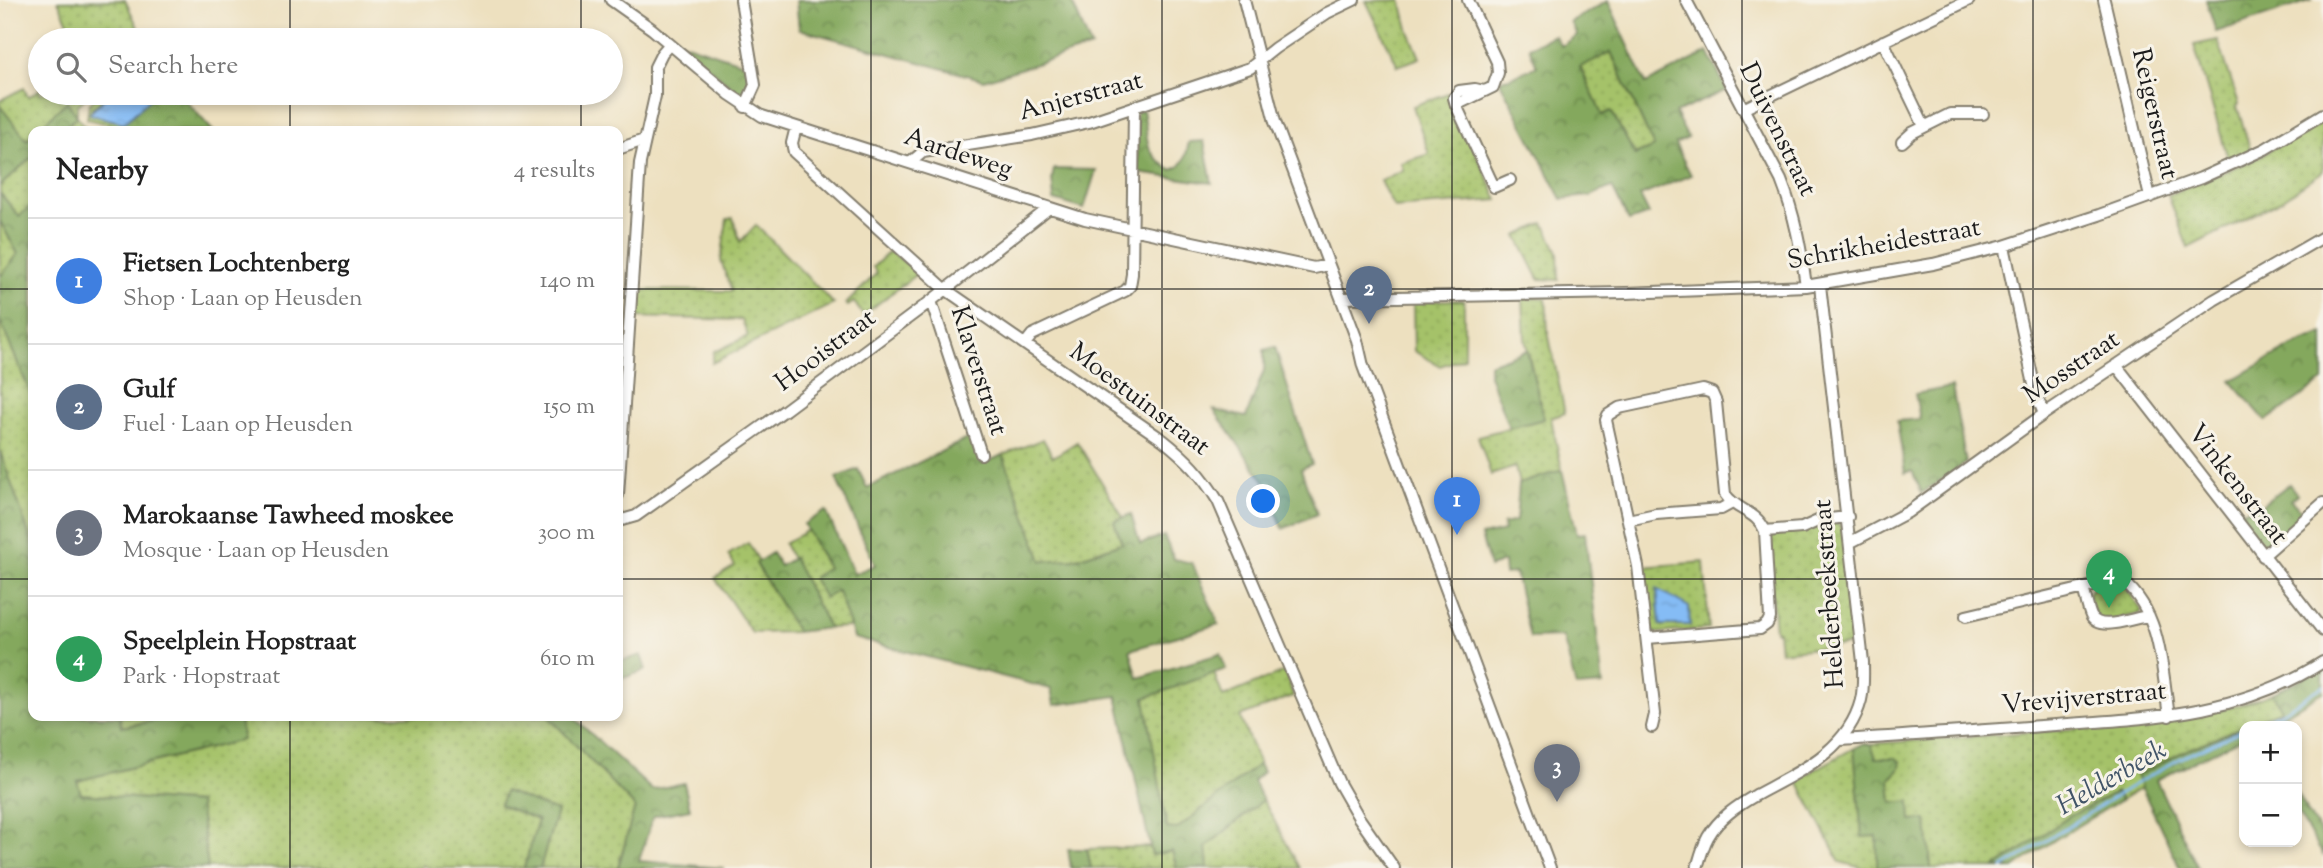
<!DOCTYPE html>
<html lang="en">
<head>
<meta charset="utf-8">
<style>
  :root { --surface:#fff; --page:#f6f6f6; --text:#222; --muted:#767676; --line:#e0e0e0; --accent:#2563eb }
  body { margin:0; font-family:"Sorts Mill Goudy",serif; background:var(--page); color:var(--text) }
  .controls { position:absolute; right:21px; bottom:21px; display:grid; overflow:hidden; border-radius:14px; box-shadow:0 4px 10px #0003 }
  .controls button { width:63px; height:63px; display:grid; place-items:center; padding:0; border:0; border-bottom:2px solid var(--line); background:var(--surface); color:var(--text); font:35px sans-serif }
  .you { position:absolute; left:1264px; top:502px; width:24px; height:24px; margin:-18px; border:5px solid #fff; border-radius:50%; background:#1a73e8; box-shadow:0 0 0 10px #1a73e833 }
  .badge { display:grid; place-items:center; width:46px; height:46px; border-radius:50%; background:var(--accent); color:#fff; font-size:23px; font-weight:700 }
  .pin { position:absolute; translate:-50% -58px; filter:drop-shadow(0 2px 4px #0008) }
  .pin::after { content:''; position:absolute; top:37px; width:24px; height:21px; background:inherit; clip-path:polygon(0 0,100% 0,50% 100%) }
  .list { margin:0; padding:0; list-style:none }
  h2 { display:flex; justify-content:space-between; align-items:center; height:91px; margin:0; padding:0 28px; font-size:30px }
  h2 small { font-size:23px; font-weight:400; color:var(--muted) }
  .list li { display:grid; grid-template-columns:46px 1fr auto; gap:21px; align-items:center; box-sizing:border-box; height:126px; padding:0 28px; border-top:2px solid var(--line) }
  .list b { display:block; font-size:26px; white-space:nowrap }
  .list p { margin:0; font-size:23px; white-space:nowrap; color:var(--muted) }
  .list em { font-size:23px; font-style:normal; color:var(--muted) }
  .icon { flex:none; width:38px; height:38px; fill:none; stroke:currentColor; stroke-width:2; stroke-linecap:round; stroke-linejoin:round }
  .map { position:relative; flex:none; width:2323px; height:868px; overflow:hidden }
  .search { position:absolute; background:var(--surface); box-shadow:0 4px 10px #0003; left:28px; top:28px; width:595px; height:77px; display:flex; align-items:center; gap:18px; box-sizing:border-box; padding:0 24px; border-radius:38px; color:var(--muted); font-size:26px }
  .panel { position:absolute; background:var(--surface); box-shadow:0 4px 10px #0003; left:28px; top:126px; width:595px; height:595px; border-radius:14px }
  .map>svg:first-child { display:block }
</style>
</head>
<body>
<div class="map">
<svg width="2323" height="868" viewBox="0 0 2323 868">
  <defs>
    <pattern id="grass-dots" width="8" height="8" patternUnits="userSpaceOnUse" patternTransform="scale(1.75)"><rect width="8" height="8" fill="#a5c269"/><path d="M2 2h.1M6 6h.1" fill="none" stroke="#8da65a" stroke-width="1.8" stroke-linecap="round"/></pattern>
    <pattern id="forest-crowns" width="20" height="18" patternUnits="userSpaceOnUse" patternTransform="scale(1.75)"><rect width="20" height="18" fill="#84a85d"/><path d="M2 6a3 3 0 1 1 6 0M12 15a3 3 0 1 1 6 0" fill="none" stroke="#6b884c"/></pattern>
    <pattern id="water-ripples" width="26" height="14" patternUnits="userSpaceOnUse" patternTransform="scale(1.75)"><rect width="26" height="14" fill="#85bcf5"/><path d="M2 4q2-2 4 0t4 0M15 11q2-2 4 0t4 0" fill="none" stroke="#72a1d1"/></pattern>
  </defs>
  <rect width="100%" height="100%" fill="#f7f3e8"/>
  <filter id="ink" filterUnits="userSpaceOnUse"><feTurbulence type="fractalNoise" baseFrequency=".0143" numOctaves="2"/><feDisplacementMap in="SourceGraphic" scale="14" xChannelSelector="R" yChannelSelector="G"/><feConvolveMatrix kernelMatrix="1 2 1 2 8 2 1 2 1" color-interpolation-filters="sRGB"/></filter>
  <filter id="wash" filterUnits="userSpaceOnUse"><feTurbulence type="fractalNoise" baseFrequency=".00686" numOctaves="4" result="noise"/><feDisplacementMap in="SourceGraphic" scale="28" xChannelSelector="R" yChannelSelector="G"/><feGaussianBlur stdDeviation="1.57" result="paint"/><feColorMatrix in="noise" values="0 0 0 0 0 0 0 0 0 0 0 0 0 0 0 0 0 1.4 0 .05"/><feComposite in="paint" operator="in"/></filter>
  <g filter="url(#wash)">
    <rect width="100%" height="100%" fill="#ede0bf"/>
    <!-- grass -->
    <path fill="url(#grass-dots)" stroke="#606f42" stroke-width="2" d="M125 0 144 40H76L58 1Z
      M1401 0 1408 29 1420 58 1398 66 1366 1Z
      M2218 40 2239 104 2237 106 2251 152 2229 162 2194 45Z
      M1611 52 1654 147 1635 155 1611 111 1602 116 1580 66Z
      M24 88 28 97 40 89V93H91L77 106V117L89 131H61L77 117 67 102 36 131H33L27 140 0 106V100Z
      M102 93H110L92 109V115L124 123 120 127 87 119 89 104Z
      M1448 93 1450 94 1451 100 1498 200 1394 208 1380 181 1403 170 1401 163 1429 154 1413 106Z
      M2323 120V171L2282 200 2188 248 2168 195 2253 160Z
      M33 156V204L19 217 0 193V186Z
      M733 218 740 242 756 225 834 304 712 363 714 351 719 350 748 336 742 320 633 317 634 290 732 291 721 261 727 219Z
      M0 221 18 254 0 277Z
      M1544 223 1558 252 1559 280 1539 279 1517 236Z
      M890 251 918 273 863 315 854 302 848 306 846 304 877 273 873 267Z
      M1546 298 1548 332 1565 413 1551 418 1562 470 1519 484 1515 467 1491 475 1478 436 1544 419 1525 339 1523 299Z
      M1464 300V358L1440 366 1414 351 1413 301Z
      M0 321 33 399V546L0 451Z
      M1043 439 1053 457 1077 442 1123 517 1114 521 1122 543 1074 559 1042 561 1003 455Z
      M1837 523 1842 528 1843 533 1856 644 1780 652 1778 631H1775L1768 546 1770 536 1816 525Z
      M808 530 828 569 814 577 838 591 850 627 829 628 784 544Z
      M748 543 759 561 756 564 797 632 752 633 715 578 735 566 728 555Z
      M1704 562 1709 629 1655 633 1649 627 1641 567Z
      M2123 584 2142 611 2140 613 2108 622 2096 619 2088 593 2094 587Z
      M1285 671 1293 696 1240 717 1259 764 1177 829H1167L1144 698 1214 673 1223 697Z
      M2273 693 2281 710 2191 748 2137 775 2142 787 2121 800 2116 792 2070 816 1995 868H1931L1927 820 1911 821 1892 803 1890 779 1899 770 1896 758H1876L1871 744C1939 739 2006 734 2074 729 2142 723 2210 719 2273 693Z
      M120 716H180L120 727Z
      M240 716H548L635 807 618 868H540L557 811 500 805 538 820 524 868H430L423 865 421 868H208L199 803 81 794 77 781 242 740Z
      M1854 748 1862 837 1877 835V868H1862L1840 862 1797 780Z
      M1263 800 1300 868H1208L1206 847Z
      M1150 847 1152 855 1172 851 1177 868H1091L1087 849Z"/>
    <!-- forest -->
    <path fill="url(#forest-crowns)" stroke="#50623c" stroke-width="2" fill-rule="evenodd" d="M796 0H1071L1091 47 984 80 799 29Z
      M2206 0H2313L2216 32Z
      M1608 1 1646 84 1708 52 1727 90 1675 113 1688 138 1675 144 1691 175 1640 196 1649 214 1629 221 1612 187 1590 196 1562 199 1499 80 1509 78 1537 66 1529 47 1554 35 1561 46 1577 35 1570 22ZM1611 52 1654 147 1635 155 1611 111 1602 115 1580 67Z
      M677 41 747 64C748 74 754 87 742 93L735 90Z
      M156 93H179L213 131H116Z
      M67 101 77 116 61 131H36Z
      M0 106 27 140 33 134V156L0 186Z
      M1143 110C1150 141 1140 149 1171 170 1185 168 1186 154 1189 142L1204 141 1212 183 1138 173 1136 112Z
      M1054 169 1096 170 1084 209 1054 200 1052 179Z
      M0 193 19 216 33 204V399L0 321V277L18 254 0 221Z
      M2323 333V381L2266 421 2231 381 2291 347Z
      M1275 347 1312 464 1301 469 1317 514 1283 529 1264 481 1214 410 1246 417 1264 370V350Z
      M1527 350 1544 419 1509 428 1489 375V364Z
      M1952 387 1966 463 1922 493 1912 471 1905 473 1897 421 1920 419 1915 394Z
      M971 437 981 464 1003 455 1042 561 1075 559 1122 543 1114 521 1131 514 1140 544 1164 536 1174 559 1192 563 1219 624 1130 650 1138 678 1220 654 1226 669 1145 698 1167 828 1177 829 1259 764 1263 772 1253 781 1263 800 1206 847 1208 868H1177L1172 851 1152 855 1117 696 1054 705 1051 689 854 638 838 591 825 598 813 578 828 568 804 524 826 511 854 574 875 565 836 478 858 469 867 488Z
      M0 451 33 546V716H120L121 727 180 716H240L242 740 77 781 81 794 199 803 208 868H0Z
      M1562 470 1577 534 1585 533 1603 685 1576 687 1563 637 1530 638 1515 573 1505 574 1504 562 1490 567 1481 536 1504 531 1503 524 1516 521 1519 484Z
      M2289 484 2297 494 2290 500 2304 513 2272 542 2264 545 2259 542 2235 512 2259 507Z
      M772 553 780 566 793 558 829 628 797 632 756 563Z
      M641 655 646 670 618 680V662Z
      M2323 668V692L2265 726H2245L2281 710 2273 693Z
      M548 716H572L652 790 684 783 690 809 655 816 652 819 639 861 724 868H618L635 807Z
      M2244 727V737L2156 780 2198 868H2180L2136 776 2191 748Z
      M1863 744H1871L1876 758H1896L1901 762 1899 770 1890 779 1892 803 1910 801 1911 821 1927 820 1931 868H1877V836L1862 837 1854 748Z
      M505 791 557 811 540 868H524L538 820 500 805Z
      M2116 792 2121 800 2056 839 2014 868H1995L2070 816Z
      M2297 794 2323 838V855L2297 812Z
      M1068 849H1087L1091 868H1071Z"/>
    <!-- water -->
    <path fill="url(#water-ripples)" stroke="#506c88" stroke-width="2" d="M110 93H156L124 123 92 115 90 113Z
      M1657 589 1689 607 1690 625H1660Z"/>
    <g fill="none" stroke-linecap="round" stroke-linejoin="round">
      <!-- stream -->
      <path stroke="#85bcf5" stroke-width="2.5" d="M2250 726 2282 712 2323 686
        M2003 868 2130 787 2181 758 2244 729"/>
    </g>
  </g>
  <g filter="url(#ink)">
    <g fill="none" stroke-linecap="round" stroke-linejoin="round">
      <defs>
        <path id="minor" d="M611 0 652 29 729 94 762 116 1085 219 1314 268 1328 265
          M741 0 755 85 745 107
          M1244 0 1275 122 1357 340 1363 366 1550 868
          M1686 0 1781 180C1795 215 1801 249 1806 286
          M2104 0 2150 197
          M1883 41 1924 126
          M1484 91 1475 89 1459 91 1454 98 1456 105 1494 187 1510 180
          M1456 105 1493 87 1498 73 1497 62 1468 0
          M1743 109 1969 0
          M796 127 792 143 794 152 945 289 1163 440C1187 459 1202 475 1218 501L1339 783 1359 818 1394 868
          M1902 142 1912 133 1950 114H1983
          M618 149 644 140
          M911 162 923 152 1032 135 1089 122 1250 68 1275 48 1327 13 1354 0
          M2004 246 2036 394 2044 414
          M1342 298 1626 293 1806 286 1933 264 2004 246 2099 215 2201 178 2265 149 2323 114
          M931 301 981 454
          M1025 344 1032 335 1125 291 1130 286 1132 274 1134 107
          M2116 365 2323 631
          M618 495 640 163 655 96V67L662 53 669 45
          M618 515 622 520 636 516 785 410 931 301 1049 208
          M1628 520 1656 514 1721 509 1732 503
          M1765 531 1802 528 1820 520 1848 517
          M1851 542 1908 512 2044 414 2214 300 2323 237
          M2263 556 2323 503
          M2083 588C2086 597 2087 607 2091 616 2099 633 2134 617 2149 616
          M1966 616 2114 581 2124 582C2162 614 2162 671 2169 716
          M1647 638 1760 629 1767 624 1770 618 1765 531C1757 511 1736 511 1725 494L1716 402 1712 393 1703 390 1619 408 1608 415 1606 420 1638 566 1655 714 1652 727
          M1840 740C1907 736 1974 731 2041 726 2142 718 2234 718 2323 662
          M1697 868C1700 858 1703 846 1708 837 1719 818 1737 806 1756 795 1798 772 1848 751 1861 700 1864 687 1863 674 1863 662L1820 285"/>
      </defs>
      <!-- minor casing -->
      <use href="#minor" stroke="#847e6e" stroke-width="14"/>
      <!-- minor -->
      <use href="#minor" stroke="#fff" stroke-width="10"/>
    </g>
  </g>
  <!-- grid -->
  <path fill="none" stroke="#1c1c1c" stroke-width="2" stroke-opacity="0.55" d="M290 0V40M581 0V40M871 0V868M1162 0V868M1452 0V868M1742 0V868M2033 0V868M290 93V131M581 93V131M0 289H33M618 289H2323M0 579H33M618 579H2323M290 716V868M581 716V868"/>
  <g text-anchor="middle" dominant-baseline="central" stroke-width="6" stroke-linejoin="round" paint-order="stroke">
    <!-- street labels -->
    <g font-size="26" fill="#1c1c1c" stroke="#f7f3e8">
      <text transform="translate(1081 97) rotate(-15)">Anjerstraat</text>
      <text transform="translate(2154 114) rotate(77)">Reigerstraat</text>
      <text transform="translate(1777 130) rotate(64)">Duivenstraat</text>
      <text transform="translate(958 154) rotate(18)">Aardeweg</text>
      <text transform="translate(1884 245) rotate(-10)">Schrikheidestraat</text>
      <text transform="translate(826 351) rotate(-37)">Hooistraat</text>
      <text transform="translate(2072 368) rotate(-34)">Mosstraat</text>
      <text transform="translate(978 371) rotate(72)">Klaverstraat</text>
      <text transform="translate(1139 400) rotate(37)">Moestuinstraat</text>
      <text transform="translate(2237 485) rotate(52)">Vinkenstraat</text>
      <text transform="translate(1830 594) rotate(-94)">Helderbeekstraat</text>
      <text transform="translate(2084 699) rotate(-5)">Vrevijverstraat</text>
    </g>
    <!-- water labels -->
    <g font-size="28" font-style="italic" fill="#415468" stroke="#f7f3e8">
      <text transform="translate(2112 779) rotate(-30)">Helderbeek</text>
    </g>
  </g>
</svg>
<div class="controls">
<button>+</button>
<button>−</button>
</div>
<div class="you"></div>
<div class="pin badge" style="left:1457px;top:535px;background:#3f7fe0">1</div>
<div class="pin badge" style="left:1369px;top:324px;background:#5c6f8a">2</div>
<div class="pin badge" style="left:1557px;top:802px;background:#6b7280">3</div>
<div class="pin badge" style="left:2109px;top:608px;background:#2e9e5b">4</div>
<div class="search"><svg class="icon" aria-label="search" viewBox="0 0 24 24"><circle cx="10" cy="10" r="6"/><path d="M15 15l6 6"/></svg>Search here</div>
<section class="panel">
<h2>Nearby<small>4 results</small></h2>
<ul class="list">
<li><span class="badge" style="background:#3f7fe0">1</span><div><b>Fietsen Lochtenberg</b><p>Shop · Laan op Heusden</p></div><em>140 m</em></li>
<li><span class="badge" style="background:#5c6f8a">2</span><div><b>Gulf</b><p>Fuel · Laan op Heusden</p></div><em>150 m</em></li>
<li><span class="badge" style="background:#6b7280">3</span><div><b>Marokaanse Tawheed moskee</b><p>Mosque · Laan op Heusden</p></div><em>300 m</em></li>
<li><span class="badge" style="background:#2e9e5b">4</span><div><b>Speelplein Hopstraat</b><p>Park · Hopstraat</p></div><em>610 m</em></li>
</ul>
</section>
</div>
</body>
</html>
